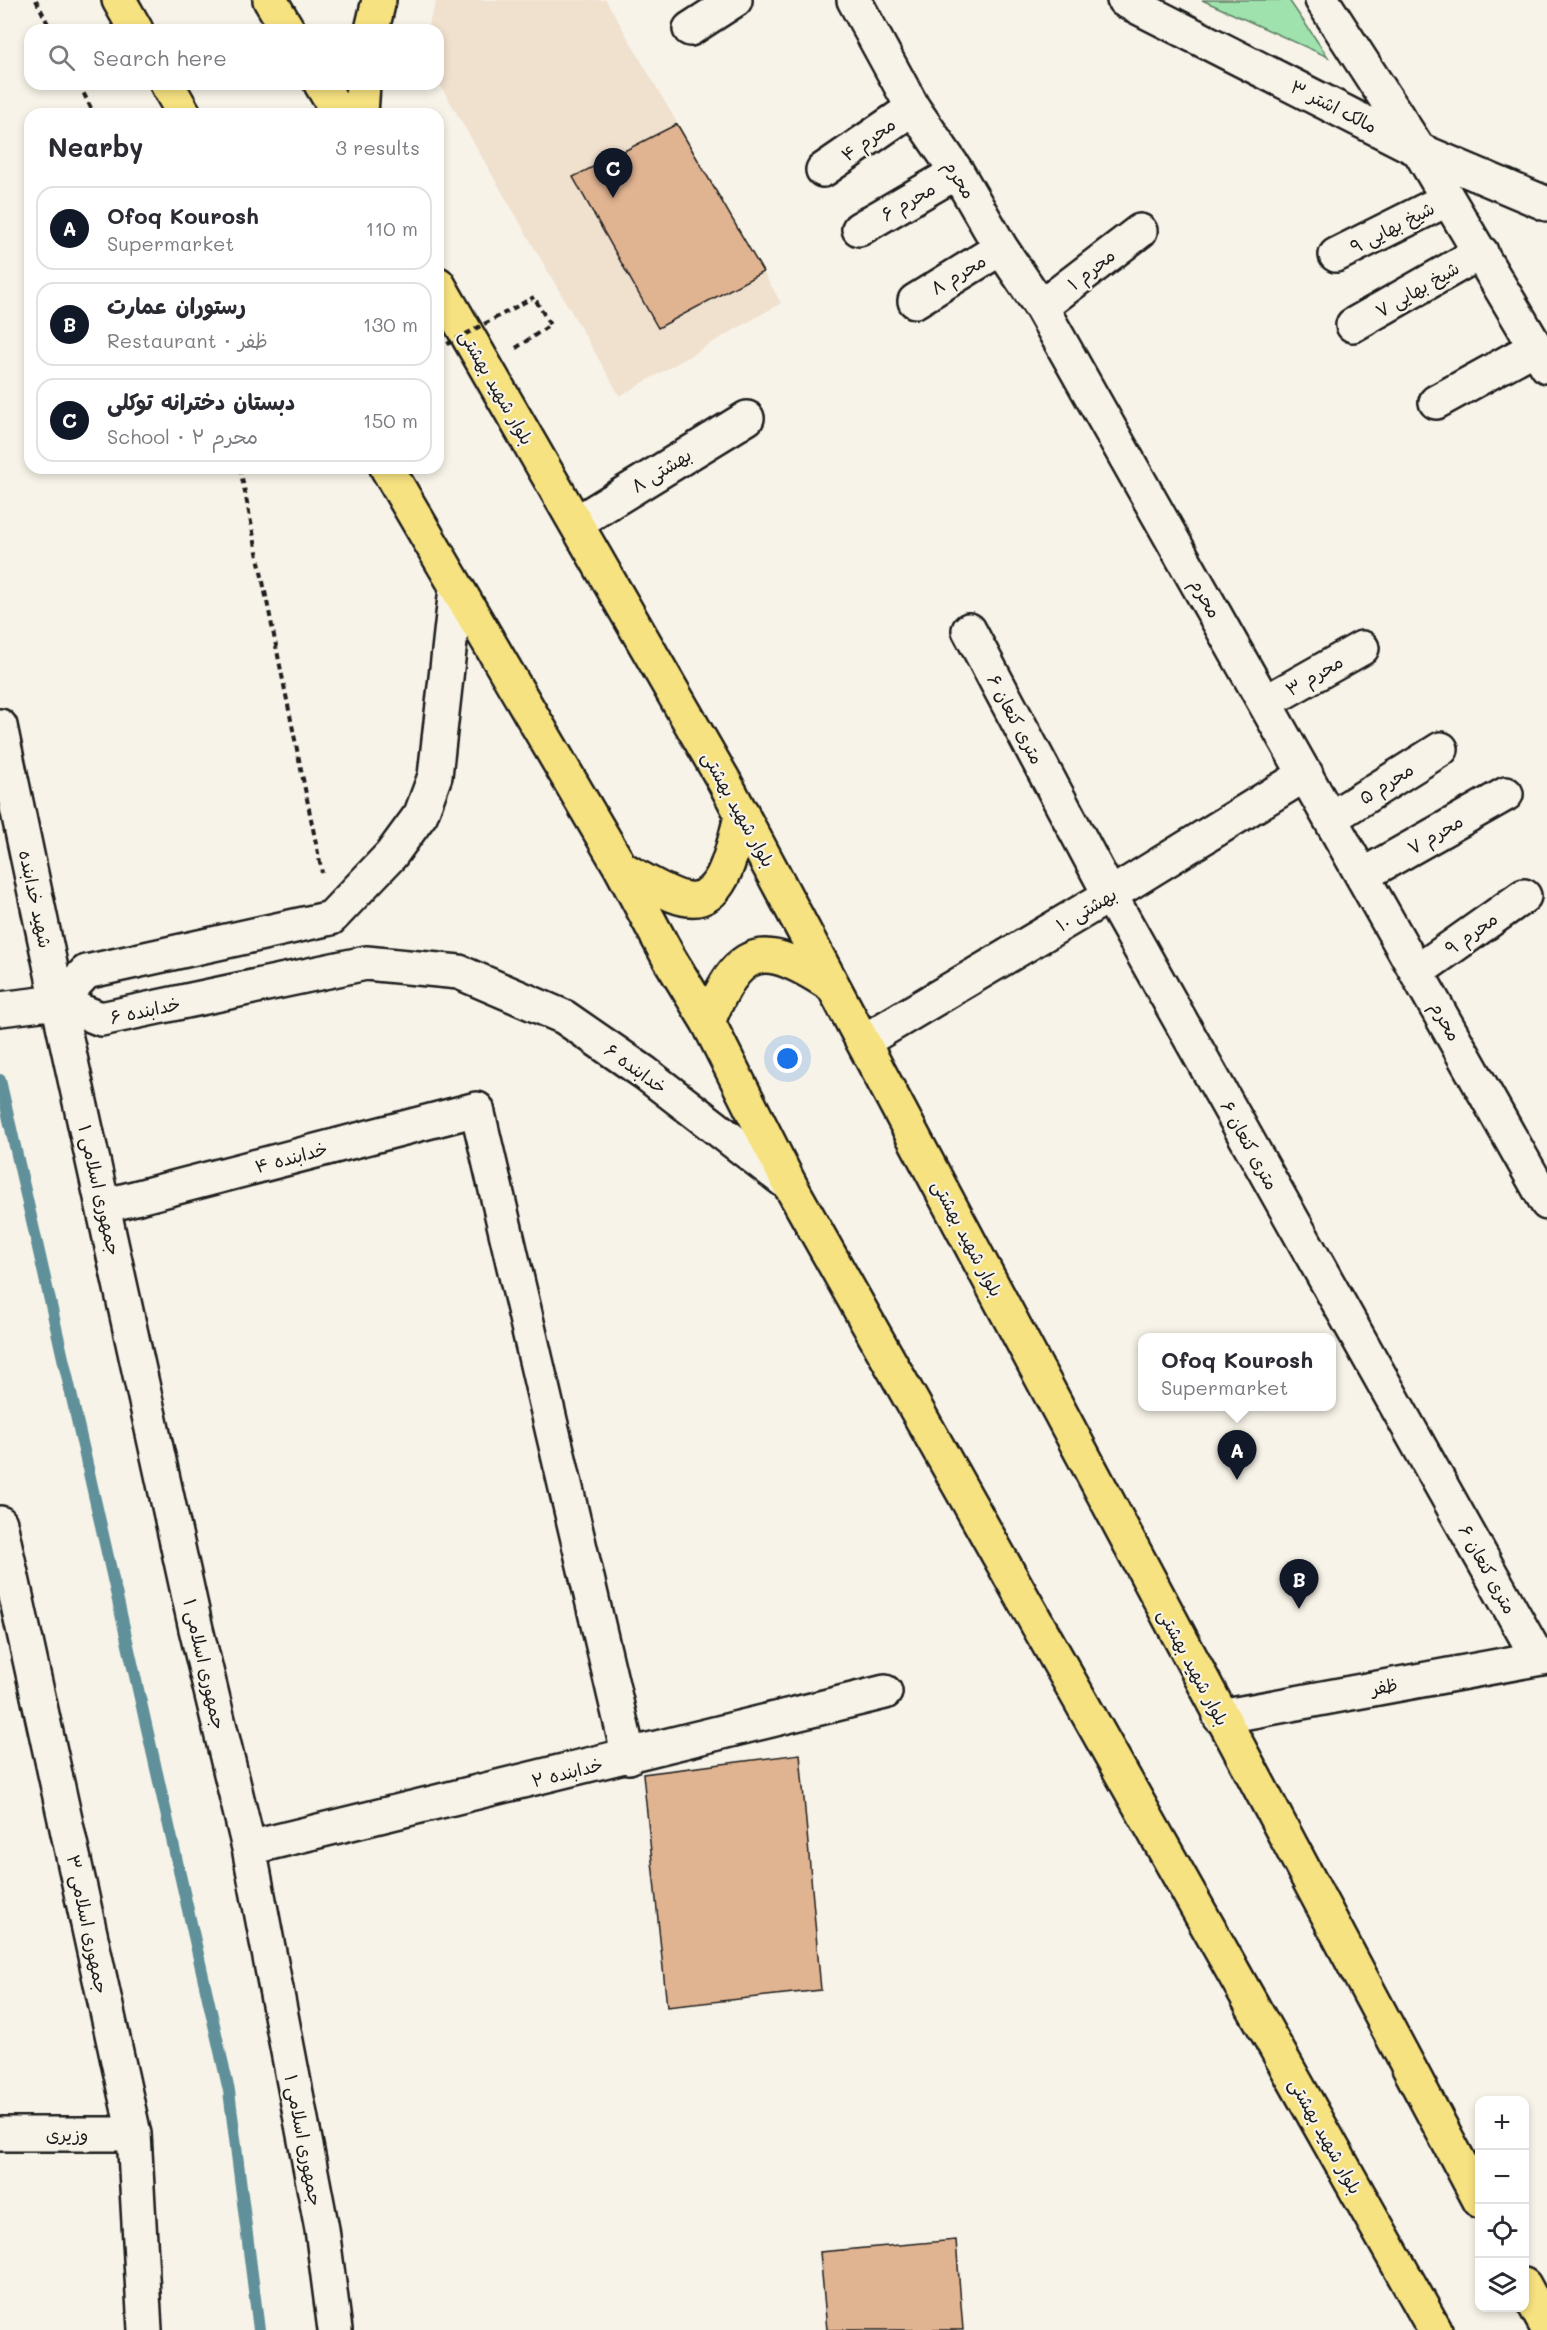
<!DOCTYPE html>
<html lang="en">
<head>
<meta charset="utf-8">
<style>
  :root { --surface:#fff; --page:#f7f7f7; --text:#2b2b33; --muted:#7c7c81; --line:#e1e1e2; --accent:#111827 }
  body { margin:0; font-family:Mali,"Playpen Sans Arabic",sans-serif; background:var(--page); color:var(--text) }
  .controls { position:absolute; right:18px; bottom:18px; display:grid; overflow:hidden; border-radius:12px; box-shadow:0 3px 9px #0003 }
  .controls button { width:54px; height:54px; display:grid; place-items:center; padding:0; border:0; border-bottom:2px solid var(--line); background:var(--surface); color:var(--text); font:30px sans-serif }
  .you { position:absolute; left:788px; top:1059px; width:21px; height:21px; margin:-15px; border:4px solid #fff; border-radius:50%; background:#1a73e8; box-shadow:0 0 0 9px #1a73e833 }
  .badge { display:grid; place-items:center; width:39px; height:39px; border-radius:50%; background:var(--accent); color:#fff; font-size:20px; font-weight:700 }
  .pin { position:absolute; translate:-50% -50px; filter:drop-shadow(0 2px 3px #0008) }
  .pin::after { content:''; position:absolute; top:32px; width:21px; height:18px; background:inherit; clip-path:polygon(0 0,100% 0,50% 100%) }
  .popup { position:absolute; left:1138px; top:1333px; width:198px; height:78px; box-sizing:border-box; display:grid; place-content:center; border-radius:12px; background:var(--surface); filter:drop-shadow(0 2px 4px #0005); font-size:20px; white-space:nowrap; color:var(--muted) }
  .popup b { font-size:22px; color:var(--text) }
  .popup::after { content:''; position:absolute; left:50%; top:100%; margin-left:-12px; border:12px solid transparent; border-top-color:var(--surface) }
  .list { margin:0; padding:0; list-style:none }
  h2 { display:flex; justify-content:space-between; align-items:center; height:78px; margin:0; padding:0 24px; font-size:26px }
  h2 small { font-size:20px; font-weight:400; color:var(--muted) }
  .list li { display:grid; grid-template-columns:39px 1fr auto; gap:18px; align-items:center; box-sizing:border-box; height:84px; margin:0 12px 12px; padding:0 12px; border:2px solid var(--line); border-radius:18px }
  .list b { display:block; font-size:22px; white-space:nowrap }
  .list p { margin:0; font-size:20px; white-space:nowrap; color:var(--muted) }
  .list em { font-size:20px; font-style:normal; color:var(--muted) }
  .icon { flex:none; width:33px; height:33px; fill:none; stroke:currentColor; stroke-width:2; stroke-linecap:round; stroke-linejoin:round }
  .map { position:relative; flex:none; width:1547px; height:2330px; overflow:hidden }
  .search { position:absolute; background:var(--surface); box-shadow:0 3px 9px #0003; left:24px; top:24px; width:420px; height:66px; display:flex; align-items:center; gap:15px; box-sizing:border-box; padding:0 21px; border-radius:18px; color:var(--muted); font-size:22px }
  .panel { position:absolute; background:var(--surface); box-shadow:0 3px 9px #0003; left:24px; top:108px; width:420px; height:366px; border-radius:18px }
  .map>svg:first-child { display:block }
</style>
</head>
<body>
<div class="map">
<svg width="1547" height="2330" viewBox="0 0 1547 2330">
  <rect width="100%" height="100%" fill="#f7f3e8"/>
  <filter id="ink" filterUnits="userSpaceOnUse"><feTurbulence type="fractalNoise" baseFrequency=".0167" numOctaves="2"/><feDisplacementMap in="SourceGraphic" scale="12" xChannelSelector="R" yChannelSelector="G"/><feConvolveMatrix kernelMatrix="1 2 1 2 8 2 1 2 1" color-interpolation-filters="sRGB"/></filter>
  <g filter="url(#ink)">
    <!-- built -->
    <path fill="#f0e0ce" d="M437 0H606L781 303 620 396 438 81V30H426Z"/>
    <!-- green -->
    <path fill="#9fe2ad" stroke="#5e7f64" stroke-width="1.5" d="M1202 0H1289L1328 57Z"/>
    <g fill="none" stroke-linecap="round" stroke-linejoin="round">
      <!-- stream -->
      <path stroke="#619099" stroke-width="12" d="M0 1080 229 2091 259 2330"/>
    </g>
    <!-- building -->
    <path fill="#e0b391" stroke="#1c1c1c" stroke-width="1.5" d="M677 124 763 272 658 328 573 177Z
      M800 1754 821 1990 667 2007 643 1774Z
      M956 2240 963 2330H827L820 2252Z"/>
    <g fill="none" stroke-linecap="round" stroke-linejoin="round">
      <defs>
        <path id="minor" d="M854 0 913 108 957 172 1001 248 1041 307 1547 1203
          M1124 0 1419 150 1547 204
          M1322 0 1419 150 1547 366
          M690 29 735 0
          M823 170 913 108
          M859 229 957 172
          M1336 255 1448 199
          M915 301 1001 248
          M1041 307 1140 231
          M1353 325 1481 252
          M1436 402 1536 347
          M576 523 747 418
          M969 630 1110 895 1538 1658
          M1266 702 1362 648
          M0 726 58 1002 196 1629 249 1848 322 2229 335 2330
          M1331 818 1441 749
          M1363 875 1506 794
          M1418 971 1524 896
          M58 1002 86 972 331 918 391 855 421 814 435 776 456 588
          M0 1009 58 1002 101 1019 366 963 459 972 564 1017 645 1073 790 1185
          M864 1041 1110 895 1306 774
          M104 1206 477 1109 629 1757
          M0 1523 134 2134 145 2330
          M1220 1717 1547 1657
          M249 1848 885 1692
          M0 2134H134"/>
        <path id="major" d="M119 0 136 30
          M270 0 288 30
          M372 30 379 0
          M167 84 184 114
          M321 84 339 114
          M361 114 363 84
          M438 284 724 781 1480 2201
          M387 468 621 868 669 958 708 1022 790 1185 1435 2330
          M621 868C637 876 671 898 688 899 726 904 734 840 742 813
          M708 1022C740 942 764 941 833 986
          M1524 2285 1547 2327"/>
      </defs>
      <!-- minor casing -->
      <use href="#minor" stroke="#1c1c1c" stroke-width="38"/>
      <!-- major casing -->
      <use href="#major" stroke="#1c1c1c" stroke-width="38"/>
      <!-- path -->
      <path stroke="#1c1c1c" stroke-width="4" stroke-dasharray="6 4.5" stroke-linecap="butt" d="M36 0 51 30
        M79 84 94 114
        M516 348 550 325 534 297
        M240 468 322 873
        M302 468H306"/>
      <!-- minor -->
      <use href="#minor" stroke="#f7f3e8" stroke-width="33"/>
      <!-- major -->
      <use href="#major" stroke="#f7e281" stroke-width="33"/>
      <!-- path-bridge -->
      <path stroke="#1c1c1c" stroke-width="4" stroke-dasharray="6 4.5" stroke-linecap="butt" d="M438 349 534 297"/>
    </g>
  </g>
  <g text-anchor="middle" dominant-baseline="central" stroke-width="4.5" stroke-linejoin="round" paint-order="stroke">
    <!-- street labels -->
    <g font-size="18" fill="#1c1c1c" stroke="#f7f3e8">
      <text transform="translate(1334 106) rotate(27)">مالک اشتر ۳</text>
      <text transform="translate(868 139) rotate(-35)">محرم ۴</text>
      <text transform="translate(960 179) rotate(58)">محرم</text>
      <text transform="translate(908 201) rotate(-30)">محرم ۶</text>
      <text transform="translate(1392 227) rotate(-27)">شیخ بهایی ۹</text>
      <text transform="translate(1091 269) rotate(-38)">محرم ۱</text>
      <text transform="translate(958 274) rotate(-31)">محرم ۸</text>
      <text transform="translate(1417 289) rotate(-30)">شیخ بهایی ۷</text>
      <text transform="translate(497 387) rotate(60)">بلوار شهید بهشتی</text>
      <text transform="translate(661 470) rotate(-32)">بهشتی ۸</text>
      <text transform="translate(1206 598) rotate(60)">محرم</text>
      <text transform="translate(1314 675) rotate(-30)">محرم ۳</text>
      <text transform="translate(1016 719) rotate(62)">۶ متری کنعان</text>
      <text transform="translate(1386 783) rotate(-32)">محرم ۵</text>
      <text transform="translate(739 809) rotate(61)">بلوار شهید بهشتی</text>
      <text transform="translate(1435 834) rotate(-30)">محرم ۷</text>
      <text transform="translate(36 899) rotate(78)">شهید خدابنده</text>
      <text transform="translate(1086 909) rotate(-31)">بهشتی ۱۰</text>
      <text transform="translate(1471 933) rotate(-35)">محرم ۹</text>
      <text transform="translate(145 1010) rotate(-12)">خدابنده ۶</text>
      <text transform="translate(1446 1021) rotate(61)">محرم</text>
      <text transform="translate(636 1068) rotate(36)">خدابنده ۶</text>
      <text transform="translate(1250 1145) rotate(61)">۶ متری کنعان</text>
      <text transform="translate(291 1157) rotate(-15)">خدابنده ۴</text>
      <text transform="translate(100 1190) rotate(77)">جمهوری اسلامی ۱</text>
      <text transform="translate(968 1238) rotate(62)">بلوار شهید بهشتی</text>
      <text transform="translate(1488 1569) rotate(61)">۶ متری کنعان</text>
      <text transform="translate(205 1664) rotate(77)">جمهوری اسلامی ۱</text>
      <text transform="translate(1194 1667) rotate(62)">بلوار شهید بهشتی</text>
      <text transform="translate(1384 1686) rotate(-11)">ظفر</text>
      <text transform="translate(567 1772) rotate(-14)">خدابنده ۲</text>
      <text transform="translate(88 1924) rotate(78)">جمهوری اسلامی ۳</text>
      <text x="67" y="2134">وزیری</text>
      <text transform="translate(1326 2136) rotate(61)">بلوار شهید بهشتی</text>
      <text transform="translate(304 2140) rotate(79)">جمهوری اسلامی ۱</text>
    </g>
  </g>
</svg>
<div class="controls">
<button>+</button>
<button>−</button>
<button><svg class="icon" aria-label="locate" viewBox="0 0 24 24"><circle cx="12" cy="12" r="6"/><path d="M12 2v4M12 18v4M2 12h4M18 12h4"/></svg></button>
<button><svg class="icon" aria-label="layers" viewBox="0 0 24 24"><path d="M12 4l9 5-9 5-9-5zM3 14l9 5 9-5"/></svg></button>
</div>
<div class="you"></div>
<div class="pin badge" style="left:1237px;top:1480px">A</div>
<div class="popup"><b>Ofoq Kourosh</b>Supermarket</div>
<div class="pin badge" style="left:1299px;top:1609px">B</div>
<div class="pin badge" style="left:613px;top:198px">C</div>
<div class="search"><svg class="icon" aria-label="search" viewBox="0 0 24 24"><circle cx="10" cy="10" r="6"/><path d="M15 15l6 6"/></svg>Search here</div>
<section class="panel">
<h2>Nearby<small>3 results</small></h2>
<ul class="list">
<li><span class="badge">A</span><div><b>Ofoq Kourosh</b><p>Supermarket</p></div><em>110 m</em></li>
<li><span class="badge">B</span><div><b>رستوران عمارت</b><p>Restaurant · ظفر</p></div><em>130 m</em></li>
<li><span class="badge">C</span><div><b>دبستان دخترانه توکلی</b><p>School · محرم ۲</p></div><em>150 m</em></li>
</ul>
</section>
</div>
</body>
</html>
